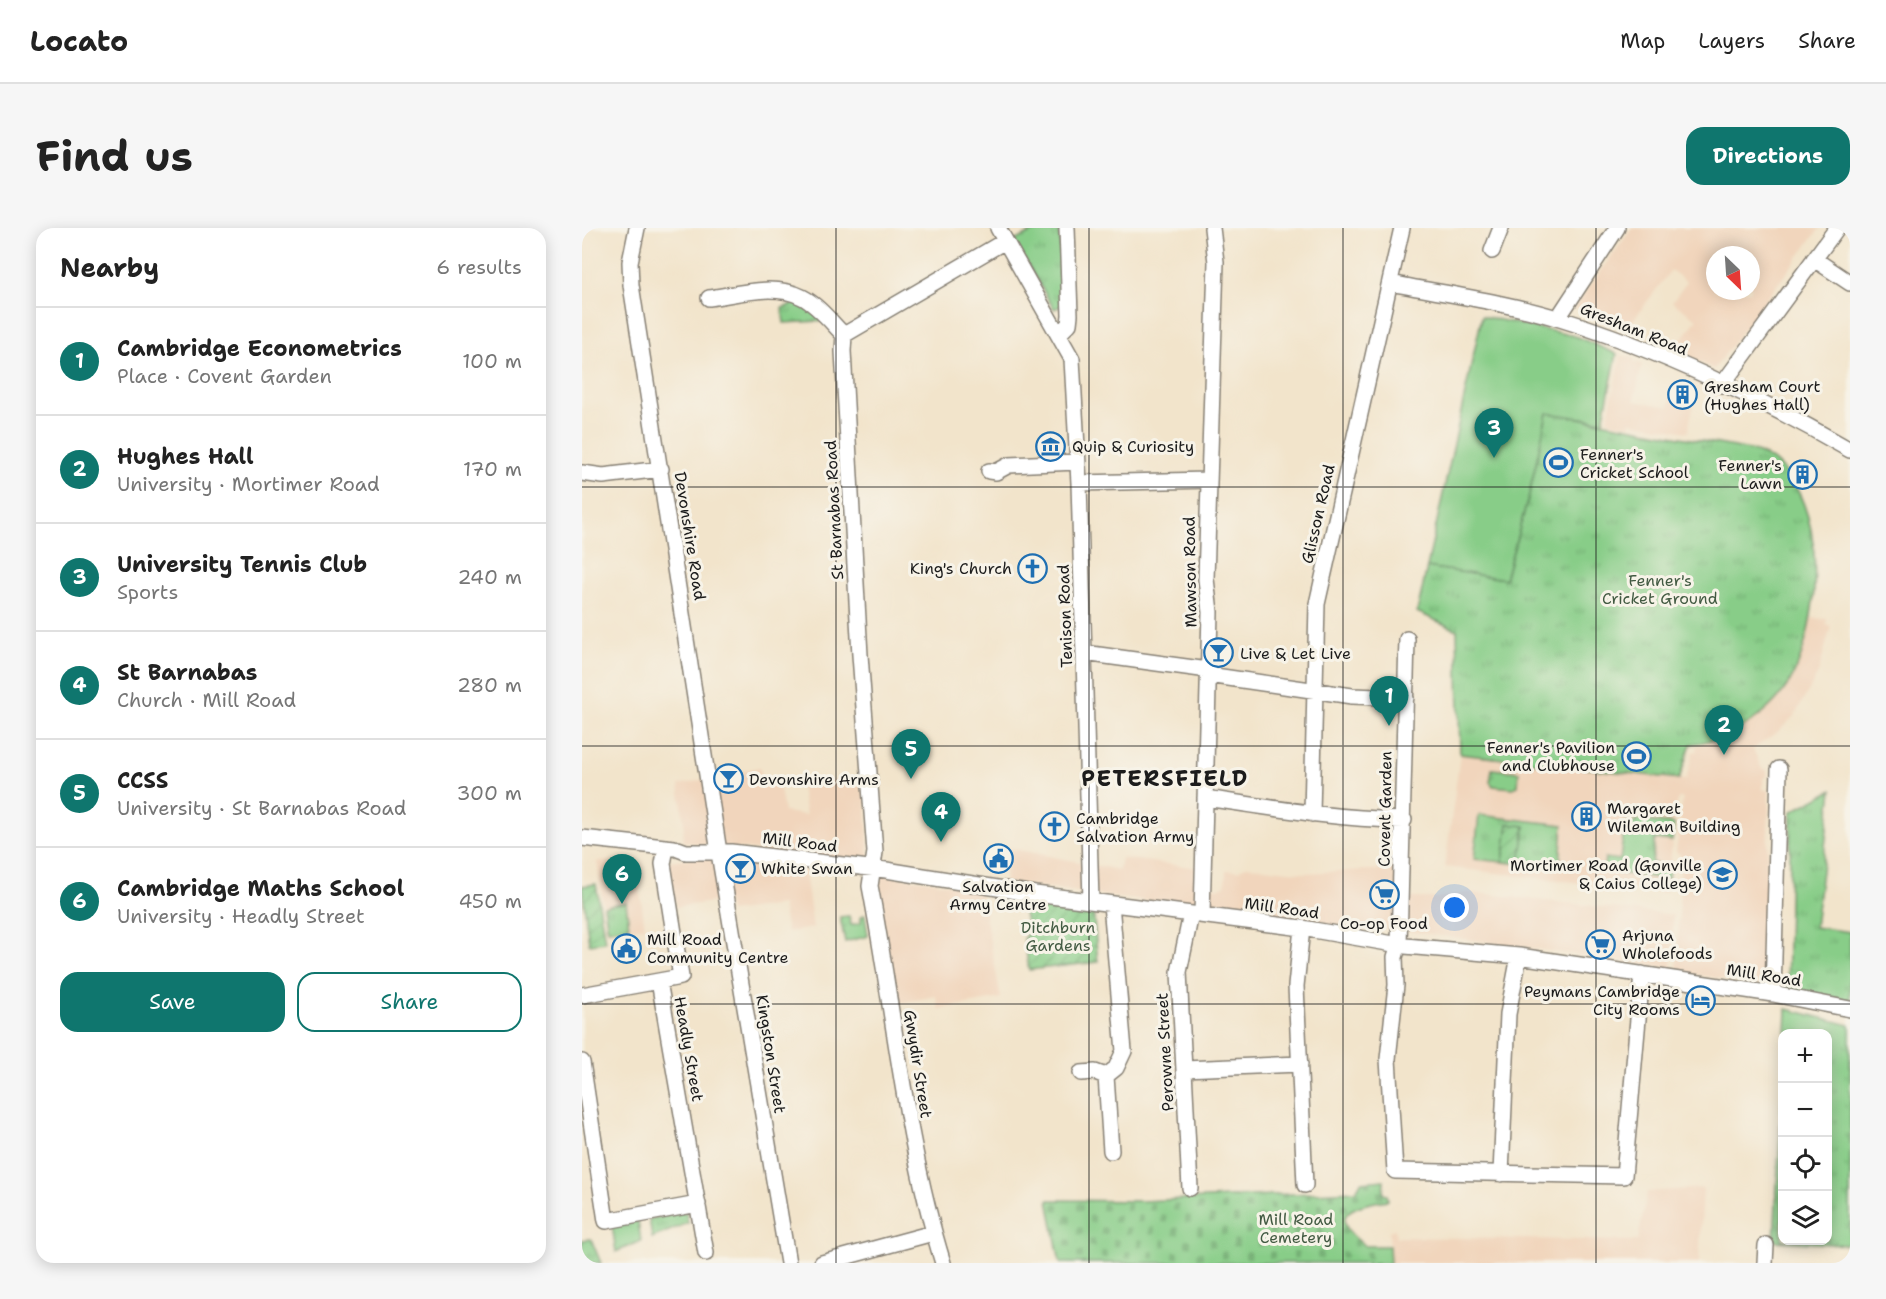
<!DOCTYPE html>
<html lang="en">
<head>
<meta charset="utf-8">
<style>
  :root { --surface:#fff; --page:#f6f6f6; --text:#222; --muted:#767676; --line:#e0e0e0; --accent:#0f766e }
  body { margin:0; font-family:"Shantell Sans",sans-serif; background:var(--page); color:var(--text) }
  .controls { position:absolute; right:18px; bottom:18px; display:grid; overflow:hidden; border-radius:12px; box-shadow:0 3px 15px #0003 }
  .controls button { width:54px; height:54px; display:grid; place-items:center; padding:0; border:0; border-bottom:2px solid var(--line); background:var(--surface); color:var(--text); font:30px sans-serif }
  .compass { position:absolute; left:1124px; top:18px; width:54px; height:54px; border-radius:50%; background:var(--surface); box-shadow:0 3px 15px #0003; rotate:155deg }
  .you { position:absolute; left:873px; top:680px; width:21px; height:21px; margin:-15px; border:4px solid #fff; border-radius:50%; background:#1a73e8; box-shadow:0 0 0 9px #1a73e833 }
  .badge { display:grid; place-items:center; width:39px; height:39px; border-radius:50%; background:var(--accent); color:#fff; font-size:20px; font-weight:700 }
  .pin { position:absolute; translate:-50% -50px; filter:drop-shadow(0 2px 3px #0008) }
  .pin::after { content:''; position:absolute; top:32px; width:21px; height:18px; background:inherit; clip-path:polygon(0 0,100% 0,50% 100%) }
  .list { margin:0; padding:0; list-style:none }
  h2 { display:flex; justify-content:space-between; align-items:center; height:78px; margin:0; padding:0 24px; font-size:26px }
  h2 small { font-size:20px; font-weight:400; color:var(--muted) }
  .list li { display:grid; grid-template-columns:39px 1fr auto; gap:18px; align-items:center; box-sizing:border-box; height:108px; padding:0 24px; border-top:2px solid var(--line) }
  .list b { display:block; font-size:22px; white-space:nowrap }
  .list p { margin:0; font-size:20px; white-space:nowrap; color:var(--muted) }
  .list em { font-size:20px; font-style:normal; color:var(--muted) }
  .actions { display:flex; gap:12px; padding:18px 24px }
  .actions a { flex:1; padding:14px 0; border:2px solid var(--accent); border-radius:18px; text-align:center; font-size:21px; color:var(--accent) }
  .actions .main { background:var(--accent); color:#fff }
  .icon { flex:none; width:33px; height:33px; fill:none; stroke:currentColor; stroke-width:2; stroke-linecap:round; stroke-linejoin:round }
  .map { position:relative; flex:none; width:1268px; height:1035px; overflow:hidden; border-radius:18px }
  header { display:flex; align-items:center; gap:36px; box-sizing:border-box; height:84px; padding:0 30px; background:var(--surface); border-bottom:2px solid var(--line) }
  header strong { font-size:28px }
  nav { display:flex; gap:33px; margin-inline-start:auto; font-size:21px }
  .intro { display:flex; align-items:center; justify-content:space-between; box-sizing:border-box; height:144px; padding:0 36px }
  h1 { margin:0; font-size:42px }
  .button { padding:15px 27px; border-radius:18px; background:var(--accent); color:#fff; font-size:21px; font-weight:700 }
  main { display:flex; gap:36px; padding:0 36px }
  aside { flex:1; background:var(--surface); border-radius:18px; box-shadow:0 3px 15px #0003 }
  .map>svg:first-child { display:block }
</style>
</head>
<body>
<header>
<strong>Locato</strong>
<nav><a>Map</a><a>Layers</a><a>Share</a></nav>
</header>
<div class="intro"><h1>Find us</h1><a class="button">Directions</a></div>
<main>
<aside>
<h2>Nearby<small>6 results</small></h2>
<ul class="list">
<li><span class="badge">1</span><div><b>Cambridge Econometrics</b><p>Place · Covent Garden</p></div><em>100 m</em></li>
<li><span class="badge">2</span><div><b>Hughes Hall</b><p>University · Mortimer Road</p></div><em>170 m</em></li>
<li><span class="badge">3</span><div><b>University Tennis Club</b><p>Sports</p></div><em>240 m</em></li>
<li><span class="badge">4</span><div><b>St Barnabas</b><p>Church · Mill Road</p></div><em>280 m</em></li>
<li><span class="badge">5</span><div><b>CCSS</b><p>University · St Barnabas Road</p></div><em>300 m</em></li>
<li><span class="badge">6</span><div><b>Cambridge Maths School</b><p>University · Headly Street</p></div><em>450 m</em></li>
</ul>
<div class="actions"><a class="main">Save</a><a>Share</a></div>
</aside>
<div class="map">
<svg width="1268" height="1035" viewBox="0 0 1268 1035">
  <defs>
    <pattern id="grass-tufts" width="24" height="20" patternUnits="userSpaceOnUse" patternTransform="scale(1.5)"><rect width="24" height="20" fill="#88cd88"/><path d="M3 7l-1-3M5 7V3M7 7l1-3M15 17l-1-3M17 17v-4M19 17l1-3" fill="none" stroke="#75af75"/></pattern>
    <pattern id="cemetery-stones" width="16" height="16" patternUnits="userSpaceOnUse" patternTransform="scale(1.5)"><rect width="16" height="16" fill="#88cd88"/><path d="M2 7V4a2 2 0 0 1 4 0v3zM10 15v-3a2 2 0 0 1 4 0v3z" fill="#75af75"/></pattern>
    <pattern id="garden-furrows" width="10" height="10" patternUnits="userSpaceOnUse" patternTransform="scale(1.5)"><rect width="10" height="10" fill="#88cd88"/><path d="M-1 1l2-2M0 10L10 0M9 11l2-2" fill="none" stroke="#75af75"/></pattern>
  </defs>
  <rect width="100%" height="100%" fill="#f7f3e8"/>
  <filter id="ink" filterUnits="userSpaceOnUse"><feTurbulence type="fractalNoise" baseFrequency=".0167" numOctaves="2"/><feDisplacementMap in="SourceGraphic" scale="12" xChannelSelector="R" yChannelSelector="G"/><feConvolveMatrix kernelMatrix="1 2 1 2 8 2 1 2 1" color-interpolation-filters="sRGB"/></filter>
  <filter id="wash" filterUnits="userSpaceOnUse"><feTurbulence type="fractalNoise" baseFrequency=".008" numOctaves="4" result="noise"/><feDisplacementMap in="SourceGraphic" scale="24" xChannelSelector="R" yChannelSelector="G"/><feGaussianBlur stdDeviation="1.35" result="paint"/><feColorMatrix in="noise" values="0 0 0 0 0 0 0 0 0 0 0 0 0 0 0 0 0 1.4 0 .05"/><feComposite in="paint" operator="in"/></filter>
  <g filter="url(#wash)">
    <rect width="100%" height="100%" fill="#f2e4cb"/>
    <!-- built -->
    <path fill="#f1d5bc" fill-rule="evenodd" d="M1050 0H1238L1132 141 1092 122 1115 91 1090 74 1105 54 1089 42 1046 99 992 80ZM1133 27H1169V63H1133Z
      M1039 127 1052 130V134L1060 136 1052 173 1087 179 1092 153 1106 156 1105 160 1114 162 1106 204 1049 194 1048 197 1025 193Z
      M1230 390 1245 391 1244 397 1249 398 1236 446 1212 488 1198 502 1171 521 1180 541 1185 542V549L1181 550V562H1187L1182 757 1095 744 1099 627 1094 624 1101 570H1096L1084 665 863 639 878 526 1104 552 1111 524 1115 523 1114 518 1160 501 1198 467 1213 445Z
      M178 539 181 557 197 555 202 584 224 587 218 554 283 550 287 635 101 614 102 595 97 557Z
      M427 620 537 642 539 630 624 641V658L636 660 643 658 644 642 656 643 664 638 723 645 827 640V670H856L886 664 1091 687 1090 740 826 703 792 699 784 703 422 654Z
      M125 628 222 637 231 700 205 704 200 677 147 684 144 672 94 679 86 633Z
      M15 633 54 634 63 699 25 704Z
      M298 646 398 661 419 770 357 781 354 768 312 776 295 660Z
      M1121 960 1117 1035H808L807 1003 813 1001 814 1009 1056 1013 1065 964Z"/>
    <!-- grass -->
    <path fill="url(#grass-tufts)" stroke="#527452" stroke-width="1.5" d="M459 0H477L482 77 472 81 432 13Z
      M214 75 239 89 238 93 202 95 200 80Z
      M965 184 1168 222C1176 225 1186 228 1192 233 1246 277 1238 382 1215 439 1197 482 1153 511 1109 516L1097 551 878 526 875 402 835 384 845 339 923 351 947 267Z
      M910 541 937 544 936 558 931 560 911 558 908 554Z
      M1250 562 1233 699 1268 704V772L1205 763 1209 584Z
      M897 587 981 597 978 636 938 633 943 599 926 596 921 634 892 631Z
      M1054 592 1092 596 1090 613 1073 611 1070 635 1087 638 1086 651 1021 643 1023 630 1038 632 1043 594 1054 595Z
      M44 674 47 699 26 702 22 678Z
      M283 687 286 708 263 714 258 689 267 688 269 697 279 695V688Z
      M1205 781 1268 797V1017L1192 1013 1200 867V1012H1246V806L1204 805Z
      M104 984 106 995 70 1010 67 991Z
      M56 993 59 1013 34 1024 30 997Z
      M9 1011 19 1035H0V1012Z"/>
    <!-- cemetery -->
    <path fill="url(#cemetery-stones)" stroke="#527452" stroke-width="1.5" d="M802 952 801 966 805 967 806 972C793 974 752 979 765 1000 769 1007 777 1013 783 1018H807L808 1035H478L466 972 560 973 774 963 779 954Z"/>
    <!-- garden -->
    <path fill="url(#garden-furrows)" stroke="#527452" stroke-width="1.5" d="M926 596 943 598 938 636 921 634Z
      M14 656 23 714 7 716 0 658Z
      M444 674 511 682 516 734 447 742 442 710 446 704 442 685Z"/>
    <!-- pitch -->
    <path fill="#88cd88" stroke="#527452" stroke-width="1.5" d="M900 88 993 108 1035 126 1021 193 965 185 947 267 923 351 845 339Z"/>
  </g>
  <g filter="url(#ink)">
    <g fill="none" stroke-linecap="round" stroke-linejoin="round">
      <defs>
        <path id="minor" d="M55 0 48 34 49 57 139 637 206 1035
          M416 0 490 131 497 255 509 673
          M910 23 919 0
          M1232 31 1268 55
          M808 55C864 66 923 74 978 91 1075 121 1180 171 1268 222
          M127 70C156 66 192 55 220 69 236 77 250 95 262 107
          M976 90 1035 0
          M477 106 487 96 488 87 485 0
          M1140 157 1255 0
          M407 243 414 244 427 237 495 234
          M0 245 21 248 79 241
          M497 255 626 252
          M825 411 817 716 813 729 814 757 806 831 813 943 1042 948 1060 746
          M502 425 626 442
          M626 447 770 468 824 470
          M623 570C689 580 755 591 822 592
          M730 586 735 376 820 0
          M0 610 92 620
          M96 621 104 624H149L304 642 453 666 720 700 823 718 937 728 1191 766 1268 781
          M529 676 542 823 534 840 524 848 529 923
          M620 687 628 384 624 351 634 34 630 0
          M720 700 714 758 723 957
          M77 753 124 1025
          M1191 766 1197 541
          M0 767 99 749 81 636 84 620
          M0 834 24 993 116 976
          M602 841 718 836
          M499 845 513 844 524 848
          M919 946 926 786 937 728
          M608 960 597 744 609 686
          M240 1035 351 1005
          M361 1035C323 913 312 783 288 658L293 624 278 427 261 123 262 107 423 13
          M1183 1035 1184 1017"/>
      </defs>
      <!-- minor casing -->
      <use href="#minor" stroke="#878074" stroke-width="18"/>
      <!-- minor -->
      <use href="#minor" stroke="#fff" stroke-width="15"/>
    </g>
  </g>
  <!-- grid -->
  <path fill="none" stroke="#1c1c1c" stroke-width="1.5" stroke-opacity="0.55" d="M254 0V1035M507 0V1035M761 0V1035M1014 0V1035M0 259H1268M0 518H1268M0 776H1268"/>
  <!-- icons -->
  <defs>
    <symbol id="building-ring" viewBox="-11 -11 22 22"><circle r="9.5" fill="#f7f3e8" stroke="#1f6fb2" stroke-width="1.5"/><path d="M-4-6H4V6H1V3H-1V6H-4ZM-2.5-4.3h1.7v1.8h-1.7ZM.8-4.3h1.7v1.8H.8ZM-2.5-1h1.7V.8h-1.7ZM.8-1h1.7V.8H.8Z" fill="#1f6fb2"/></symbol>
    <symbol id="museum-ring" viewBox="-11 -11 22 22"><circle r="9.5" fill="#f7f3e8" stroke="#1f6fb2" stroke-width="1.5"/><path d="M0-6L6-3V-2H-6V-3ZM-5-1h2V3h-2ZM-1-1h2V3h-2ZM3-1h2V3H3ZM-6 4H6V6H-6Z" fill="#1f6fb2"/></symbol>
    <symbol id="stadium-ring" viewBox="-11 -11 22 22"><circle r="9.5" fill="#f7f3e8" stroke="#1f6fb2" stroke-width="1.5"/><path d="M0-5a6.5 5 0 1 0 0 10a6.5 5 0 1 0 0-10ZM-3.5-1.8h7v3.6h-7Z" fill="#1f6fb2"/></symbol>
    <symbol id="church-ring" viewBox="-11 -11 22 22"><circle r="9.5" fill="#f7f3e8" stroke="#1f6fb2" stroke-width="1.5"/><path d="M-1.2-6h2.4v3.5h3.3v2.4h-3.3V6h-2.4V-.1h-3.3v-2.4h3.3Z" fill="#1f6fb2"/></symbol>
    <symbol id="bar-ring" viewBox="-11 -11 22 22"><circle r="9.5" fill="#f7f3e8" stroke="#1f6fb2" stroke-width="1.5"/><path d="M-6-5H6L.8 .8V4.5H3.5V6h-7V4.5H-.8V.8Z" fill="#1f6fb2"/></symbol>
    <symbol id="civic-ring" viewBox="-11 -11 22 22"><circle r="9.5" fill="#f7f3e8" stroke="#1f6fb2" stroke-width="1.5"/><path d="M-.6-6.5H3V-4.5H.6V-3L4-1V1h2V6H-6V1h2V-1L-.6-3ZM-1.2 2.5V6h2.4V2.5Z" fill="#1f6fb2"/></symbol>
    <symbol id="university-ring" viewBox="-11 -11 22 22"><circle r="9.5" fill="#f7f3e8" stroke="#1f6fb2" stroke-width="1.5"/><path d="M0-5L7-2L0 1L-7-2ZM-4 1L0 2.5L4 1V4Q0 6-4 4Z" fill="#1f6fb2"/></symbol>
    <symbol id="supermarket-ring" viewBox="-11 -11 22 22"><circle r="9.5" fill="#f7f3e8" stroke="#1f6fb2" stroke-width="1.5"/><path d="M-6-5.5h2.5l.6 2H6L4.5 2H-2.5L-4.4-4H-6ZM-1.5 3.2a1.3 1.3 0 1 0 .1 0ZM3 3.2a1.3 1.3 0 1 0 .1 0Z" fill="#1f6fb2"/></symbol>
    <symbol id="hotel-ring" viewBox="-11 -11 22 22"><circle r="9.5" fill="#f7f3e8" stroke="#1f6fb2" stroke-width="1.5"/><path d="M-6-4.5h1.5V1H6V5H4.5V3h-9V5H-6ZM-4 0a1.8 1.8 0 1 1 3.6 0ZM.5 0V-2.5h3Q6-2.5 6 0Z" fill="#1f6fb2"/></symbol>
  </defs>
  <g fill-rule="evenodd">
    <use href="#building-ring" x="1084" y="150" width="33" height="33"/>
    <use href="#museum-ring" x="452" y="202" width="33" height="33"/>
    <use href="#stadium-ring" x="960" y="218" width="33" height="33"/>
    <use href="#building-ring" x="1204" y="230" width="33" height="33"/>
    <use href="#church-ring" x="434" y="324" width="33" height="33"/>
    <use href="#bar-ring" x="620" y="408" width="33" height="33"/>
    <use href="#stadium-ring" x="1038" y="512" width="33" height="33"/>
    <use href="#bar-ring" x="130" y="534" width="33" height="33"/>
    <use href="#building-ring" x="988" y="572" width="33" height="33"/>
    <use href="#church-ring" x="456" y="582" width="33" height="33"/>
    <use href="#civic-ring" x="400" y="614" width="33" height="33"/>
    <use href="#bar-ring" x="142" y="624" width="33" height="33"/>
    <use href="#university-ring" x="1124" y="630" width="33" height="33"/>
    <use href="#supermarket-ring" x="786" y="650" width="33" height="33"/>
    <use href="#supermarket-ring" x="1002" y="700" width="33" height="33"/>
    <use href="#civic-ring" x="28" y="704" width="33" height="33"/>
    <use href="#hotel-ring" x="1102" y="756" width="33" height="33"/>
  </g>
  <g text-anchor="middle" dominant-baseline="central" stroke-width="6" stroke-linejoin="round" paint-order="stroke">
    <!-- street labels -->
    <g font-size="16" fill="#1c1c1c" stroke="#f7f3e8">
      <text transform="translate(1052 101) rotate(22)">Gresham Road</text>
      <text transform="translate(252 282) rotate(-93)">St Barnabas Road</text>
      <text transform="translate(736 286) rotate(-77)">Glisson Road</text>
      <text transform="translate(108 308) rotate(81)">Devonshire Road</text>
      <text transform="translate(608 344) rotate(-91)">Mawson Road</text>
      <text transform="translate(483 388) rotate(-92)">Tenison Road</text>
      <text transform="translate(803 581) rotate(-89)">Covent Garden</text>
      <text transform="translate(218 614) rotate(7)">Mill Road</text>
      <text transform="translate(700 680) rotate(8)">Mill Road</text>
      <text transform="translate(1182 747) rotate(9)">Mill Road</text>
      <text transform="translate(107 821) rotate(80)">Headly Street</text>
      <text transform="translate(583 824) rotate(-93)">Perowne Street</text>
      <text transform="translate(189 826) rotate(81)">Kingston Street</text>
      <text transform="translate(336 836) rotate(81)">Gwydir Street</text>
    </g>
    <!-- poi labels -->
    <g font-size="16" fill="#1c1c1c" stroke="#f7f3e8" text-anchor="start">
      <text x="1122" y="158">Gresham Court<tspan x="1122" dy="18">(Hughes Hall)</tspan></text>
      <text x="490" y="218">Quip &amp; Curiosity</text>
      <text x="998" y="226">Fenner's<tspan x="998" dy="18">Cricket School</tspan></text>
      <text x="1200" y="237" text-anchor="end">Fenner's<tspan x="1200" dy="18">Lawn</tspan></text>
      <text x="430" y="340" text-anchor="end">King's Church</text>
      <text x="658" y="425">Live &amp; Let Live</text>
      <text x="1033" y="519" text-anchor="end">Fenner's Pavilion<tspan x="1033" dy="18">and Clubhouse</tspan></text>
      <text x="167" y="551">Devonshire Arms</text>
      <text x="1025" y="580">Margaret<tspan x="1025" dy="18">Wileman Building</tspan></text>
      <text x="494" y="590">Cambridge<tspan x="494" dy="18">Salvation Army</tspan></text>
      <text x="1120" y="637" text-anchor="end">Mortimer Road (Gonville<tspan x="1120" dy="18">&amp; Caius College)</tspan></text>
      <text x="179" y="640">White Swan</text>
      <text x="416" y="658" text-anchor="middle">Salvation<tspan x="416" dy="18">Army Centre</tspan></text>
      <text x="802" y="695" text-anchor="middle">Co-op Food</text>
      <text x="1040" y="707">Arjuna<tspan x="1040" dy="18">Wholefoods</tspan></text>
      <text x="65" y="711">Mill Road<tspan x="65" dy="18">Community Centre</tspan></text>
      <text x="1098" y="763" text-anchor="end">Peymans Cambridge<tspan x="1098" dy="18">City Rooms</tspan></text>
    </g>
    <!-- park labels -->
    <g font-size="16" fill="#425a42" stroke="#f7f3e8">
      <text x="1078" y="352">Fenner's<tspan x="1078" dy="18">Cricket Ground</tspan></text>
      <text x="476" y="699">Ditchburn<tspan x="476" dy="18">Gardens</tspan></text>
      <text x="714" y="991">Mill Road<tspan x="714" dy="18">Cemetery</tspan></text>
    </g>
    <!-- district labels -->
    <g font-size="22" font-weight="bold" letter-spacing="1.5" fill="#1c1c1c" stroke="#f7f3e8">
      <text x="583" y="550">PETERSFIELD</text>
    </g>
  </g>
</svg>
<div class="controls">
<button>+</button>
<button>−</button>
<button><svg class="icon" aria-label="locate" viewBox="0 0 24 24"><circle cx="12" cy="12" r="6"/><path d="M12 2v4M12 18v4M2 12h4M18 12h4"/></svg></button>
<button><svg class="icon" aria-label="layers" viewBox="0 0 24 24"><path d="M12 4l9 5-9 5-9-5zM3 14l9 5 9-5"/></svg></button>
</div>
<svg class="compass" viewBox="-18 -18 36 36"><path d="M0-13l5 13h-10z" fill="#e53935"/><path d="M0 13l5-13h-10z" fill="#767676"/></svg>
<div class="you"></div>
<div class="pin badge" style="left:807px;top:498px">1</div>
<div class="pin badge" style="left:1142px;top:527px">2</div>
<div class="pin badge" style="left:912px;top:230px">3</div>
<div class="pin badge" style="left:359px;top:614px">4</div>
<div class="pin badge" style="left:329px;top:551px">5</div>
<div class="pin badge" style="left:40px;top:676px">6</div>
</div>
</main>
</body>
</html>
